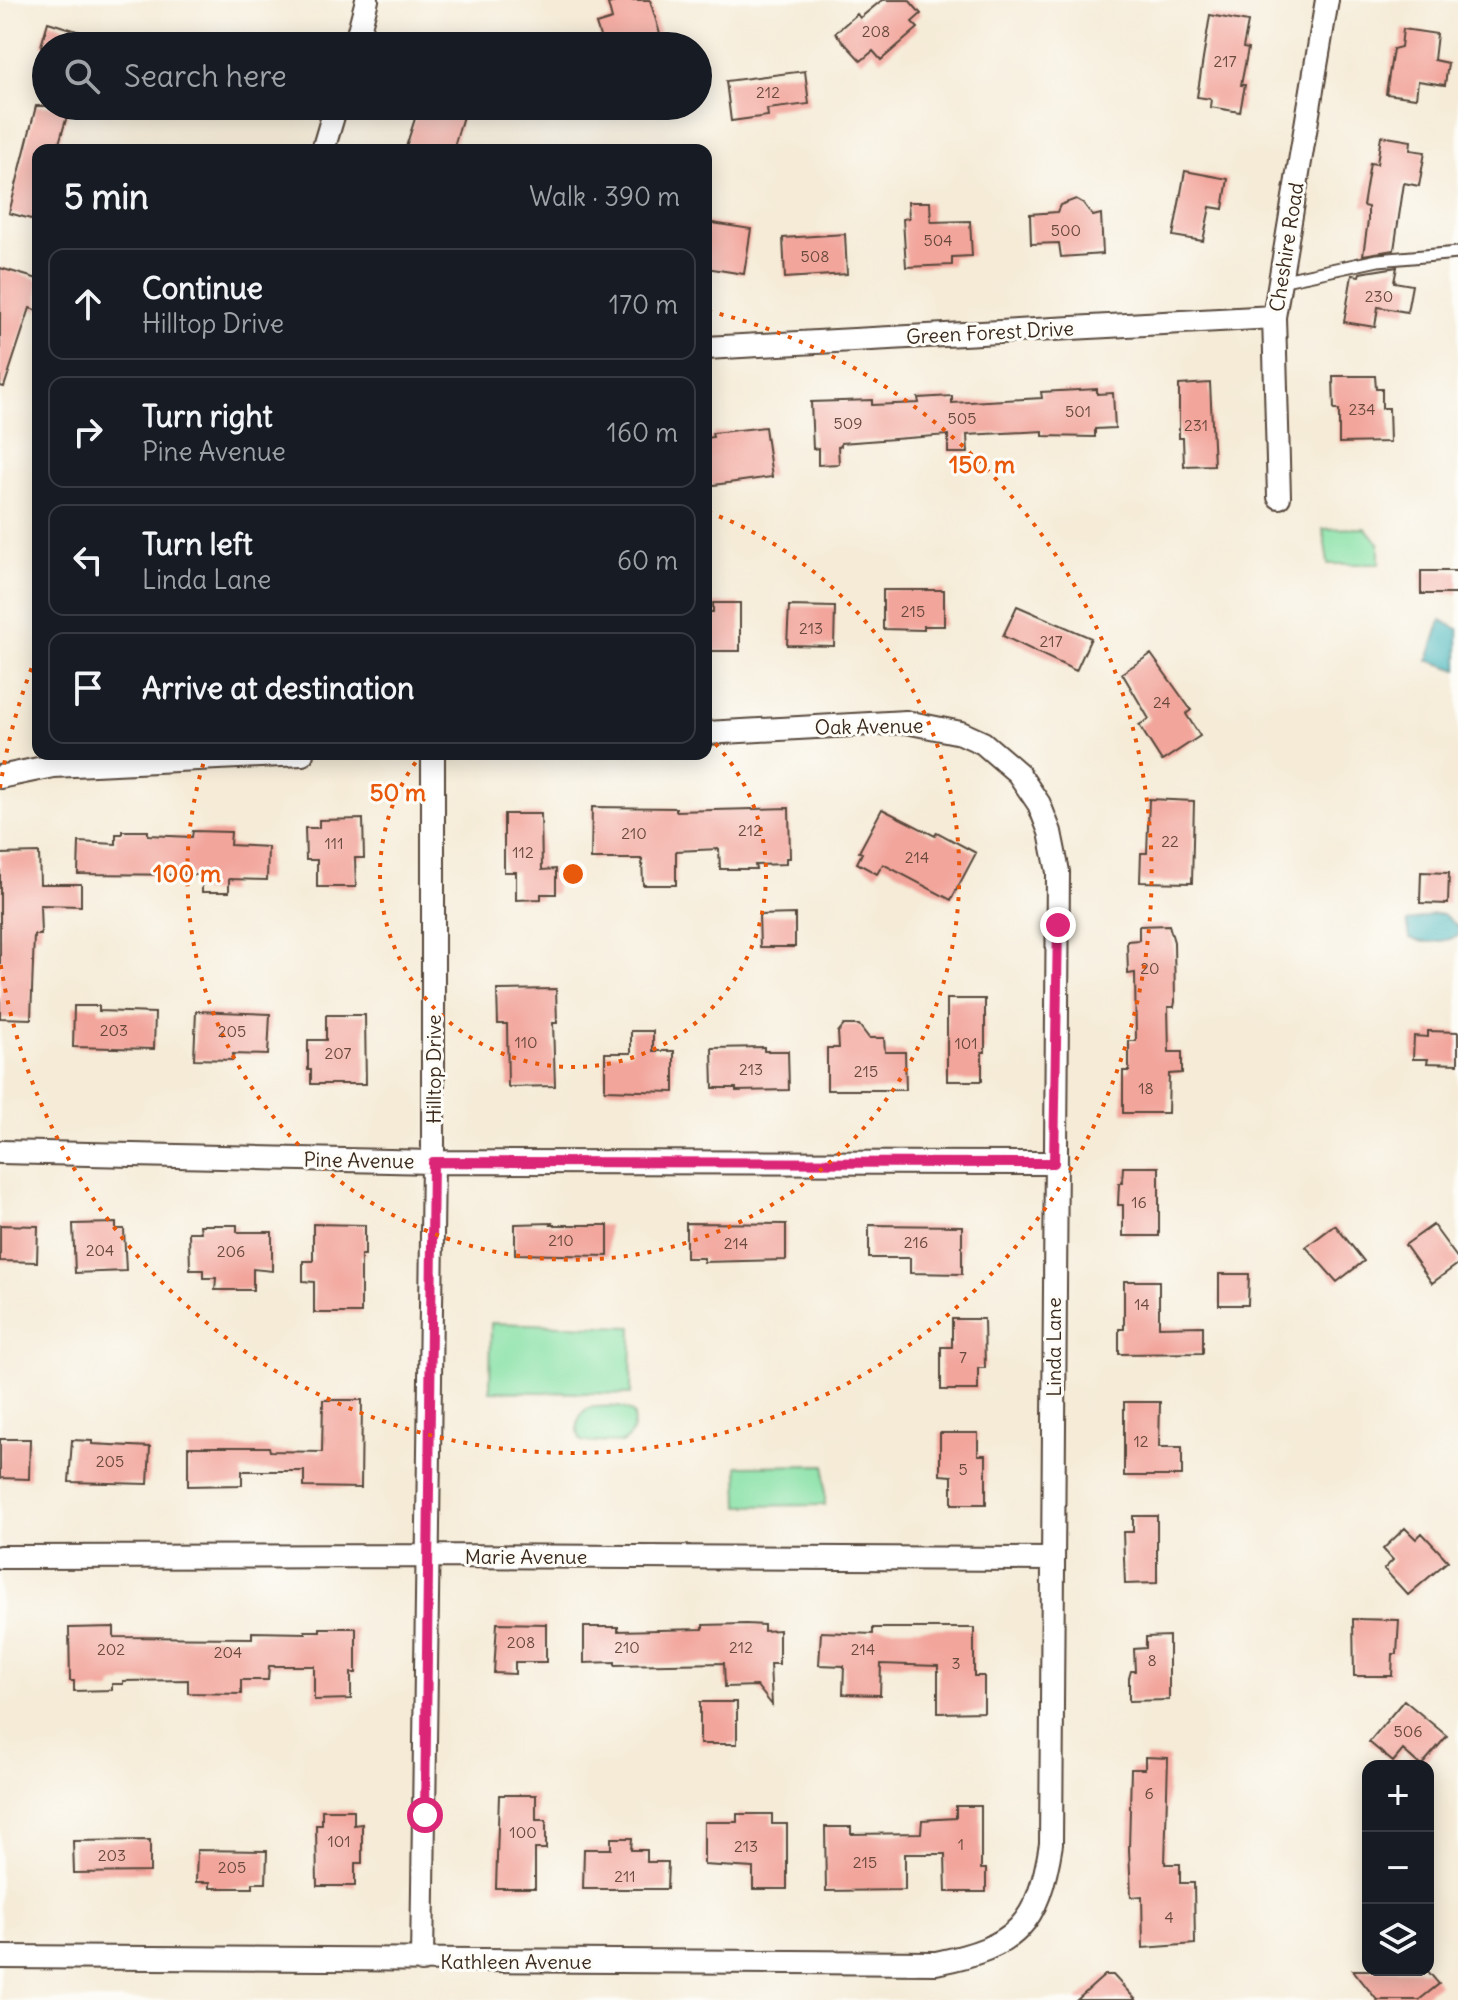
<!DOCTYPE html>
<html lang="en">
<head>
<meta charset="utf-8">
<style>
  :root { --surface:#171b24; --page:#242831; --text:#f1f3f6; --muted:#9ea1a6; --line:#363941 }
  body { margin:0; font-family:Delius,sans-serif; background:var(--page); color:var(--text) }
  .controls { position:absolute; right:24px; bottom:24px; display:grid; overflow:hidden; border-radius:16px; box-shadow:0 4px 20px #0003 }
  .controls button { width:72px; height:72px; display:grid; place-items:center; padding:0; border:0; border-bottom:2px solid var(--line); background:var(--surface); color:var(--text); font:40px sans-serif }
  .stop { position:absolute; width:24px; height:24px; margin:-18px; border:6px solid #db2777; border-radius:50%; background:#fff }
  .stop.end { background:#db2777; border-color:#fff; box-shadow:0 2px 8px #0008 }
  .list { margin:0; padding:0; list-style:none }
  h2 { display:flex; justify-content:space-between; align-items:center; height:104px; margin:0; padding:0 32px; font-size:34px }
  h2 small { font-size:26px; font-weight:400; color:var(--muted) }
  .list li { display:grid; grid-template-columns:52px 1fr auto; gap:24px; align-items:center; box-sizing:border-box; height:112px; margin:0 16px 16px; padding:0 16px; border:2px solid var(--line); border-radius:16px }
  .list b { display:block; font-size:30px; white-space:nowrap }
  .list p { margin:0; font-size:26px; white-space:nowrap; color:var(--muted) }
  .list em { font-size:26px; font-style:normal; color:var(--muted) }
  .icon { flex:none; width:44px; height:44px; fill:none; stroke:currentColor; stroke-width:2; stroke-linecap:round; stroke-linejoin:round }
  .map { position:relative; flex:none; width:1458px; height:2000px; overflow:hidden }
  .search { position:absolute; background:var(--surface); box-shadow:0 4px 20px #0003; left:32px; top:32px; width:680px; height:88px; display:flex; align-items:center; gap:20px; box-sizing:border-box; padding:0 28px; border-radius:44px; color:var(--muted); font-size:30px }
  .panel { position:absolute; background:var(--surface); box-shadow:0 4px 20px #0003; left:32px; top:144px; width:680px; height:616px; border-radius:16px }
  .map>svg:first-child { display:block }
</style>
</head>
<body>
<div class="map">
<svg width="1458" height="2000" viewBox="0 0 1458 2000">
  <rect width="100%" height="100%" fill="#fdfcf7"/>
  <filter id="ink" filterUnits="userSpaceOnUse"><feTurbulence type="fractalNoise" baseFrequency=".0125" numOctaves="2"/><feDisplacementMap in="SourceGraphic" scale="16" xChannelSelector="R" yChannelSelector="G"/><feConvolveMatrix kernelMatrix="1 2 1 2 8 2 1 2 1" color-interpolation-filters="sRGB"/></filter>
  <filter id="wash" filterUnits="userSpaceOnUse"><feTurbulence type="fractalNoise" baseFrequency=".006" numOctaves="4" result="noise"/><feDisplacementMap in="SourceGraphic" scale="32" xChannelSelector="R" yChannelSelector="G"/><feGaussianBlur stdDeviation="1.8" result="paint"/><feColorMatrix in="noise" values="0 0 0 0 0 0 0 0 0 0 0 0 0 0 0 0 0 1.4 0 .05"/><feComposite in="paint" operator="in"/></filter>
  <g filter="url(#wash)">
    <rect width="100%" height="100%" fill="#f5ebd7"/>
    <!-- green -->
    <path fill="#87e1a6" stroke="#618662" stroke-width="2" d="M1365 528 1379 543V564H1328L1323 529Z
      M491 1323 632 1327 631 1394 490 1391Z
      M591 1407C605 1407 624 1403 634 1415 634 1426 633 1437 622 1443L584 1442 580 1439C576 1426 577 1412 591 1407Z
      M825 1465V1505L739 1506 738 1466Z"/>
    <!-- water -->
    <path fill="#41b2b9" stroke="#3e6e6c" stroke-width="2" d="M1441 620 1458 629V670L1428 660Z
      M1433 914H1443L1458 927V936C1444 942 1424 945 1410 938L1407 922Z"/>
    <g id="blocks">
      <!-- building -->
      <path fill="#f2a59b" d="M622 0H650L660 34 644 39 646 46H603L596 24 612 19 608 4Z
        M882 0H909L921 14 912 22 918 28 881 60 873 51 861 61 835 33 857 14 860 18Z
        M1210 15 1248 22 1243 48 1248 49 1241 85H1245L1240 112 1210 107 1211 99 1197 97Z
        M48 22 109 41 108 46H41Z
        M1403 29 1437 34 1434 60 1448 63 1445 85 1418 81 1416 98 1386 94 1393 49 1401 47Z
        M805 71 809 104 767 109 768 116 731 121 726 81Z
        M36 106H70L57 150H38V221L9 213Z
        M419 106H466L453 150H405Z
        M1381 136 1411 141 1410 150 1425 152 1419 186 1404 183 1394 250 1363 255 1368 221V207L1363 206 1370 163 1377 164Z
        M1185 171 1228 179 1223 209 1210 207 1203 241 1173 236Z
        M1076 199 1083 203 1093 216 1101 214 1103 254 1061 257 1059 243 1031 244 1030 214 1057 212 1060 205Z
        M908 202H930L931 222 970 221 972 256 952 257V265L906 267 903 219 909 218Z
        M706 222 751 229 744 274 706 268Z
        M845 234 847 274 785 278 783 238Z
        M1397 267 1394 282 1412 285 1407 312 1378 307 1375 327 1344 322 1352 275 1359 276 1360 273Z
        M0 268 38 279V311L30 308 4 387 0 386Z
        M1333 376H1375L1376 389H1382V408H1389L1390 442 1339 443V410H1334Z
        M1210 383 1214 465 1184 466 1183 438H1179V385Z
        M1097 389V394L1113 393 1115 428 1095 429V437L1043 436V431L967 435 968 453H948V435L841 443V446L838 447 839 464 818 465V448L813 449 811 402 872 400V405L919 403 918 398 952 396V403L1042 398 1041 392Z
        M765 427 772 477 706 486V438L713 437 712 433Z
        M1421 571H1458V594H1421Z
        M883 590H944V626H924V630L883 629Z
        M713 603H740V651H706V612H713Z
        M789 606 835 607 834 646 787 645Z
        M1017 606 1091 638 1076 671 1003 636Z
        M1151 654 1191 710 1186 714 1200 736 1162 761 1139 725 1149 719 1122 673Z
        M1149 799 1194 801 1192 883 1140 882 1141 853H1147Z
        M592 807 676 808V811L789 808 790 858H786V864L755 865 756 869H720L719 849 676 851V885H643L642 859H591Z
        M882 809 935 836 937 832 976 853 951 900 883 864 877 874 857 863 862 853 859 852Z
        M504 814H541L542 870 556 869V894H541V899L516 900V872H504Z
        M363 819 364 858H355L356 887H317V860H306L305 828H319V820Z
        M122 831H148V835L192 837 193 831 231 832 230 845 268 847 267 880 229 879V892H202V875L78 874 79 842 116 844V834H122Z
        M39 853 40 884H81V906L40 905 41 935H34L31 1019 0 1018V854Z
        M1421 872 1449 873 1448 904 1420 903Z
        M795 914V947H760L759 915Z
        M1169 925 1174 942 1175 1002 1174 1007H1168L1169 1052H1182V1073L1169 1074 1168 1113H1123V1071H1129V1041H1136L1135 973 1128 974 1127 941 1139 940V926Z
        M556 989 557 1023H553L555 1086 508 1087 507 1024H498L497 990Z
        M947 999H985V1052H982V1081H947Z
        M74 1006H99V1011L155 1013 154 1049 73 1047Z
        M196 1011 270 1014 268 1055 233 1054V1060L194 1059Z
        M326 1015H365L366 1084H311V1070H308V1040H326Z
        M844 1025H859L869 1038H884L885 1052H905L906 1090H827V1048H839L838 1032Z
        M631 1031H653V1051H674V1092L605 1090V1053H631Z
        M1428 1031 1458 1032V1064L1427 1063 1428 1059H1413L1414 1036 1428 1037Z
        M764 1047V1051H788L789 1090 736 1091V1088H713L712 1048Z
        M1123 1167H1159V1236H1123V1205H1118L1119 1183H1122Z
        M116 1223V1229H124L126 1271 75 1273 73 1224Z
        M552 1223 551 1225H608V1256L515 1254V1224Z
        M686 1223 786 1224V1260L704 1262V1258H686Z
        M313 1224 365 1225V1255H361V1313H314V1282L303 1281V1261H313Z
        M0 1225 38 1226 37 1262 0 1261Z
        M200 1225H237V1232H272V1271L253 1269V1290H215L216 1278H203V1270H190L189 1232H201Z
        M869 1225 962 1226V1274L910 1273V1258H869Z
        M1335 1225 1364 1261 1337 1282 1306 1247Z
        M1433 1225 1458 1259V1264L1432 1283 1405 1245Z
        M1219 1274H1249L1248 1305H1219Z
        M1124 1281H1159V1327L1203 1326V1353L1119 1354V1329H1124Z
        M952 1319H984L985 1368H978V1390H941V1347H952Z
        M323 1400H362L361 1488 304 1487V1471H242V1485L188 1486V1447H269L270 1451 322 1452Z
        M1124 1402H1160L1159 1447H1182V1476H1124Z
        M940 1433H978V1455H986V1504H952V1476L940 1475Z
        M0 1439H30L29 1479 0 1478Z
        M72 1440 92 1441V1444L150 1447 148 1484 69 1482Z
        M1133 1516H1157V1583L1125 1584 1123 1532H1133Z
        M1405 1528 1416 1539 1422 1533 1448 1561 1408 1595 1384 1569 1393 1560 1383 1549Z
        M1353 1619 1399 1620 1397 1654H1393L1392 1676H1354Z
        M497 1623 546 1624V1662H515V1674L494 1673Z
        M746 1624 764 1625V1631L779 1630V1664H770L772 1705 757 1686 725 1687 724 1663 615 1665V1662L584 1663V1627H618V1631L659 1630 703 1629V1625Z
        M114 1627V1637L252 1638V1632L305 1633V1631H320V1628H356V1673H351V1699L314 1700V1666H269L268 1680H241V1694L188 1693V1680L123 1681V1684H112V1690L74 1691V1681H70L69 1628Z
        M873 1628H974V1676H984V1712L938 1713V1666L881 1664 880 1695 843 1694 844 1666 819 1665 821 1632 873 1634Z
        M1169 1636V1700L1129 1701V1678L1131 1671H1135L1134 1649 1146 1648V1637Z
        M1404 1700 1447 1736 1421 1766 1403 1750 1393 1762 1369 1742Z
        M700 1702H737V1744H700Z
        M1145 1757 1168 1758 1165 1864H1180V1883H1194L1195 1944 1143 1948 1142 1896 1131 1897 1129 1849 1131 1769H1145Z
        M499 1795H536V1820H546V1849H535V1888H496Z
        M956 1806H981V1869H986V1892H946L945 1854H905V1890L826 1891 825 1827H851V1834L921 1833 922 1820 956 1818Z
        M322 1810H354V1825L362 1824V1863H355V1886H317L316 1825H322Z
        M737 1814H772V1824H787V1889H753V1868L704 1865V1822H737Z
        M611 1838H632L631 1850H647V1862H668L667 1889H583L584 1849H611Z
        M150 1840V1872L74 1873 73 1841Z
        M197 1850 267 1851 266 1883H253V1888H210V1882H196Z
        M1353 1970H1427L1439 1984 1419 2000H1377Z
        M1105 1975H1113L1136 2000H1077Z"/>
    </g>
  </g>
  <g filter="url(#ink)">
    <use href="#blocks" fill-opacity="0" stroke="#57473a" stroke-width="2"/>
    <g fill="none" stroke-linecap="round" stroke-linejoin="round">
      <defs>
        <path id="lane" d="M1280 281 1378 260 1458 253"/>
        <path id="street" d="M355 46 367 0
          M323 150 336 106
          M706 348 1274 317
          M1279 497 1274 317 1327 0
          M0 777 53 766 302 754
          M0 1152 433 1162 1054 1163
          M0 1557 429 1556 1052 1559
          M0 1957 936 1963C1017 1947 1038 1925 1051 1844L1058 872 1050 832 1039 804 1018 773 983 743 961 733 906 722 706 733
          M422 1961 433 1162V754"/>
      </defs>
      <!-- lane casing -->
      <use href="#lane" stroke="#57473a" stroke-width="15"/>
      <!-- street casing -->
      <use href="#street" stroke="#57473a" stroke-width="26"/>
      <!-- lane -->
      <use href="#lane" stroke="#fff" stroke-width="11"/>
      <!-- street -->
      <use href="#street" stroke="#fff" stroke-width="22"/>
    </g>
  </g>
  <g fill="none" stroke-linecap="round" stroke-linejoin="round" filter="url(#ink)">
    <!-- route -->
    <path stroke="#db2777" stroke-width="10" d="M425 1815 433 1162 1054 1163 1058 925"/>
  </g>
  <!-- distance rings -->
  <g fill="none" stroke="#e8590c" stroke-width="4" stroke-dasharray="4 8">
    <path d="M707 735A193 193 0 1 1 421 755"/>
    <path d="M708 512A386 386 0 1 1 206 755"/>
    <path d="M0 788A579 579 0 0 1 36 657M708 311A579 579 0 1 1 0 960"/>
  </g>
  <g text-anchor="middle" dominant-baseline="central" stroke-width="6" stroke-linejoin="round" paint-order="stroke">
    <!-- number labels -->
    <g font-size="16" fill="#69493d">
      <text x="876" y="31">208</text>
      <text x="1225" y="61">217</text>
      <text x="768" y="92">212</text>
      <text x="1066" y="230">500</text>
      <text x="938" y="240">504</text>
      <text x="815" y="256">508</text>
      <text x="1379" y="296">230</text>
      <text x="1362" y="409">234</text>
      <text x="1078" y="411">501</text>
      <text x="962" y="418">505</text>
      <text x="848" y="423">509</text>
      <text x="1196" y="425">231</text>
      <text x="913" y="611">215</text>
      <text x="811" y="628">213</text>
      <text x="1051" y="641">217</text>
      <text x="1162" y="702">24</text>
      <text x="750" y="830">212</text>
      <text x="634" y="833">210</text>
      <text x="1170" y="841">22</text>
      <text x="334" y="843">111</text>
      <text x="523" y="852">112</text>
      <text x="917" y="857">214</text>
      <text x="1150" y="968">20</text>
      <text x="114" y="1030">203</text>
      <text x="232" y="1031">205</text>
      <text x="526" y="1042">110</text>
      <text x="966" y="1043">101</text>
      <text x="338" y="1053">207</text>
      <text x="751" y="1069">213</text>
      <text x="866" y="1071">215</text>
      <text x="1146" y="1088">18</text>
      <text x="1139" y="1202">16</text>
      <text x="561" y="1240">210</text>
      <text x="916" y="1242">216</text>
      <text x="736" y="1243">214</text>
      <text x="100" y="1250">204</text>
      <text x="231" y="1251">206</text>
      <text x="1142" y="1304">14</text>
      <text x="963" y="1357">7</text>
      <text x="1141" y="1441">12</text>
      <text x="110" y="1461">205</text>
      <text x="963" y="1469">5</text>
      <text x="521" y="1642">208</text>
      <text x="627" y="1647">210</text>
      <text x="741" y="1647">212</text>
      <text x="111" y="1649">202</text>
      <text x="863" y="1649">214</text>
      <text x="228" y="1652">204</text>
      <text x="1152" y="1660">8</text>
      <text x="956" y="1663">3</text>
      <text x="1408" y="1731">506</text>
      <text x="1149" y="1793">6</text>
      <text x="523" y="1832">100</text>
      <text x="339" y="1841">101</text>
      <text x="961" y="1844">1</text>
      <text x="746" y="1846">213</text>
      <text x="112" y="1855">203</text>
      <text x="865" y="1862">215</text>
      <text x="232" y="1867">205</text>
      <text x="625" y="1876">211</text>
      <text x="1169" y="1917">4</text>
    </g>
    <!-- street labels -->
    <g font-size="20" fill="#3b2a1e" stroke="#fdfcf7">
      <text transform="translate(1286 247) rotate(-81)">Cheshire Road</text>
      <text transform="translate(990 332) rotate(-3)">Green Forest Drive</text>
      <text transform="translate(869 726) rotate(-1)">Oak Avenue</text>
      <text transform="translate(433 1069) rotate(-90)">Hilltop Drive</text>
      <text transform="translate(359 1160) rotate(1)">Pine Avenue</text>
      <text transform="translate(1053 1347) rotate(-90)">Linda Lane</text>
      <text x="526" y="1556">Marie Avenue</text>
      <text x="516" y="1961">Kathleen Avenue</text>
    </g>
  </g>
  <circle cx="573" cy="874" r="12" fill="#e8590c" stroke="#fdfcf7" stroke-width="4"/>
  <g font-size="24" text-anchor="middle" font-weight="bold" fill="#e8590c" stroke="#fdfcf7" stroke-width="6" stroke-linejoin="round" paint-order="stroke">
    <text x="982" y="473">150 m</text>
    <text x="398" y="801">50 m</text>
    <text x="187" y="882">100 m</text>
  </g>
</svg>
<div class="controls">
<button>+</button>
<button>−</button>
<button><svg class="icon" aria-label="layers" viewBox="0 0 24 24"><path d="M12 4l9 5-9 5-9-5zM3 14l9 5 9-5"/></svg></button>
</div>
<div class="stop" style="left:425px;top:1815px"></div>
<div class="stop end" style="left:1058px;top:925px"></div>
<div class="search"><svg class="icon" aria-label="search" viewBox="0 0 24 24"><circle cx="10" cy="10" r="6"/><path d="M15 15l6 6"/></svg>Search here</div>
<section class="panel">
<h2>5 min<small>Walk · 390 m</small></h2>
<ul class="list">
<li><svg class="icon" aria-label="ahead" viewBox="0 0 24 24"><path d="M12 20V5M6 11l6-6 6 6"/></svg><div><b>Continue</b><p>Hilltop Drive</p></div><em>170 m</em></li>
<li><svg class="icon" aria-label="right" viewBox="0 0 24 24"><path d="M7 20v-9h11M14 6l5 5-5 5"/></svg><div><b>Turn right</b><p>Pine Avenue</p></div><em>160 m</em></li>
<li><svg class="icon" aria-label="left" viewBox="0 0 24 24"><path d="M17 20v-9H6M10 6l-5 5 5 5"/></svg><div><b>Turn left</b><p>Linda Lane</p></div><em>60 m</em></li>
<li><svg class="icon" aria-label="arrive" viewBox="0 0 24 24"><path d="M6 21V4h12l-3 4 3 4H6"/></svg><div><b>Arrive at destination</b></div></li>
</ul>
</section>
</div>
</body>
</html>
